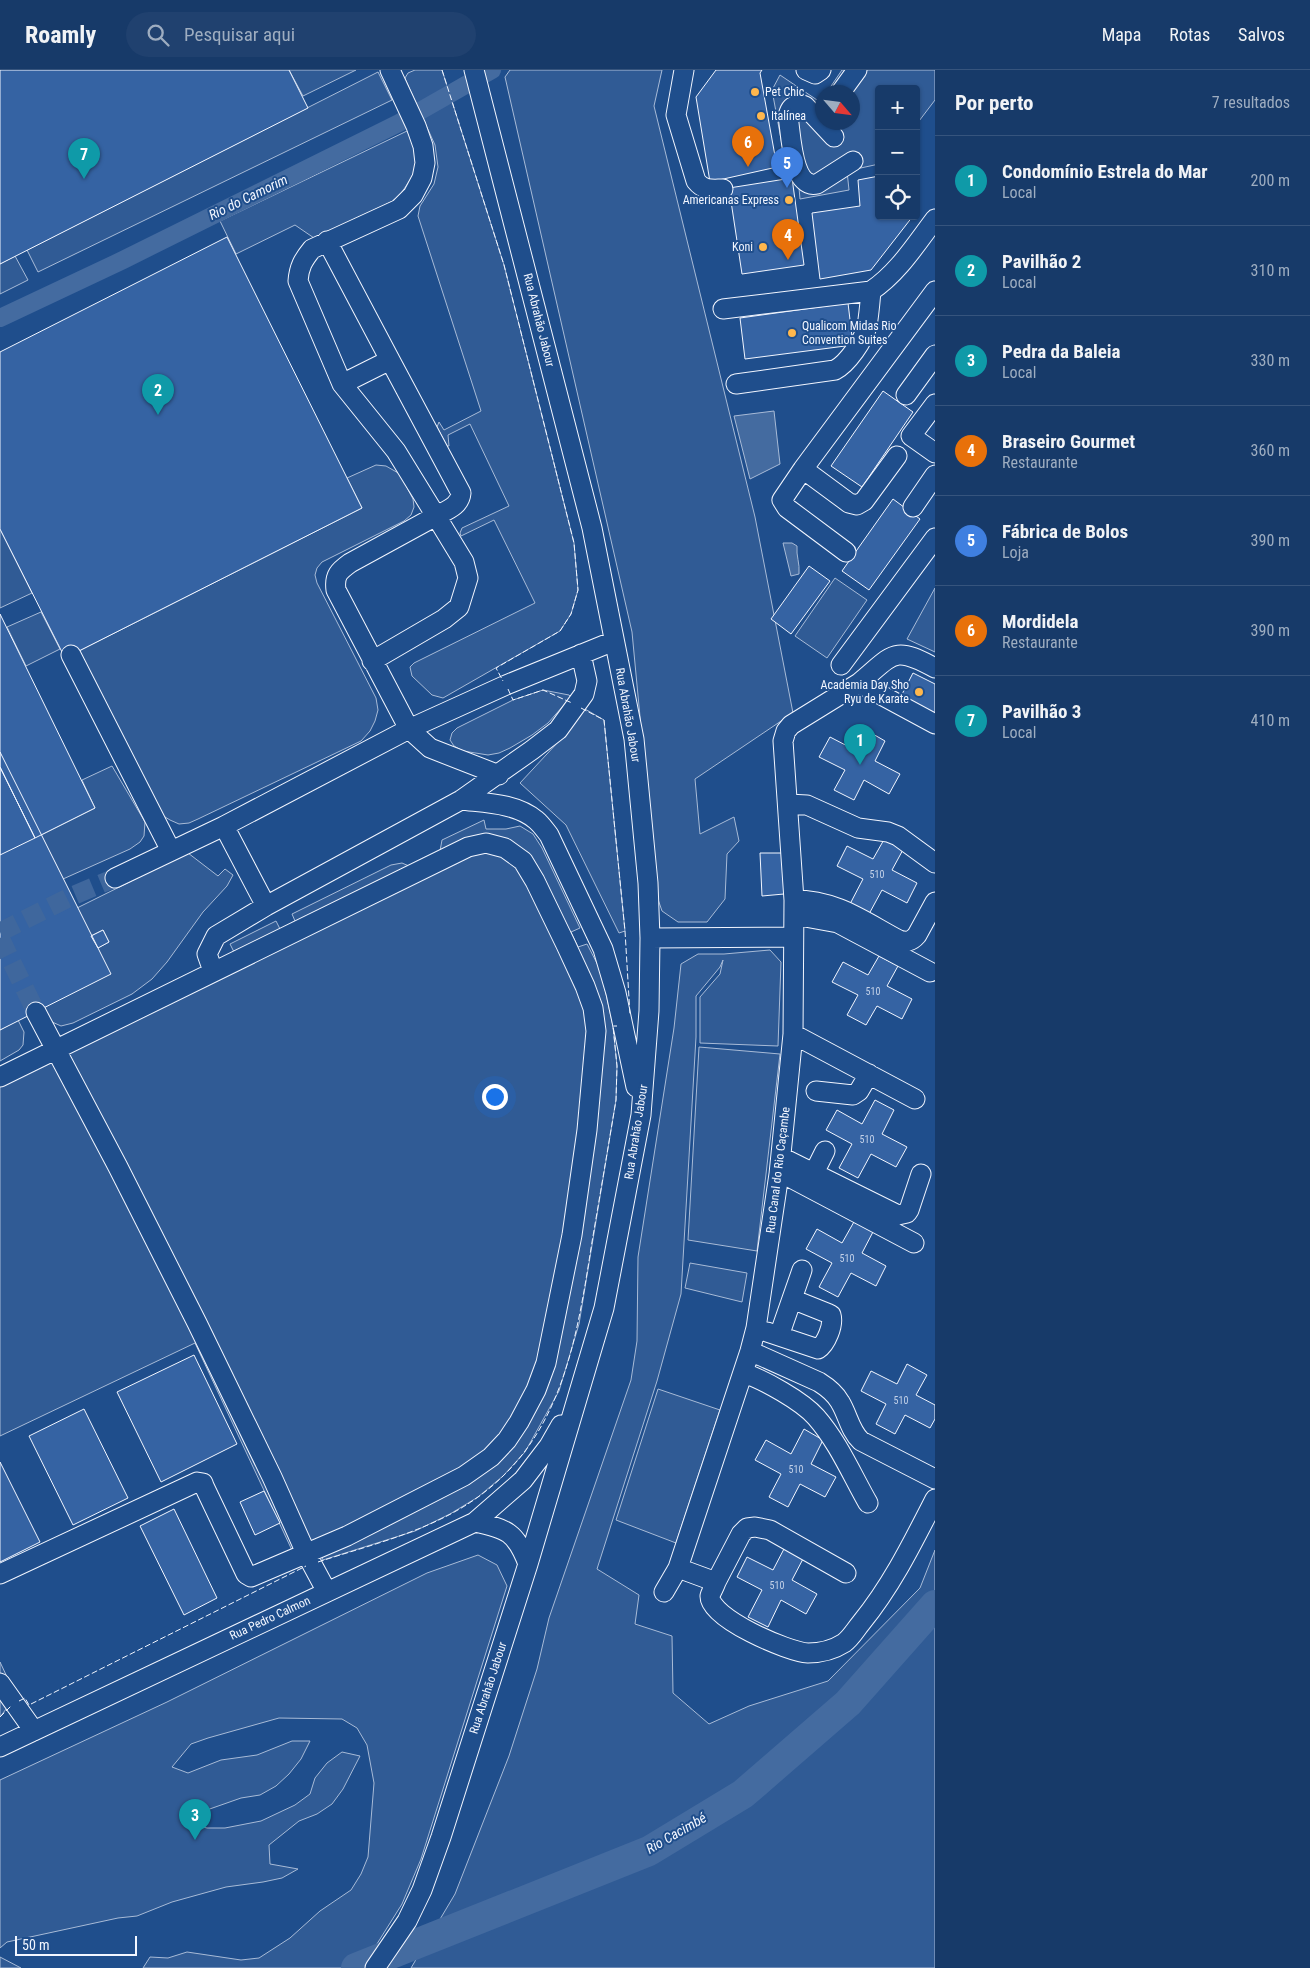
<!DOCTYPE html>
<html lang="pt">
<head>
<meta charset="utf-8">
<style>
  :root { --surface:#173a69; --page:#20416f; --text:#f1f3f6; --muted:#9eadc0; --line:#36547d; --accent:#8c9099 }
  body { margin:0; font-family:"Roboto Condensed",sans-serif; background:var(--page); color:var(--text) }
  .controls { position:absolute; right:15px; top:15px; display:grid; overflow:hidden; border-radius:5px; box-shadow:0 1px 4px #0004 }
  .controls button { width:45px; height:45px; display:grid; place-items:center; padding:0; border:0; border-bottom:1px solid var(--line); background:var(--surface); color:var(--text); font:25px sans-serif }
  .compass { position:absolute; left:815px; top:15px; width:45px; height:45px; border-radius:50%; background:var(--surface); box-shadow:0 1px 4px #0004; rotate:118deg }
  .scale { position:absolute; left:15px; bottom:12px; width:122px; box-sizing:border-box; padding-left:5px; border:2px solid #f2f6ff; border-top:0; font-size:14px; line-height:18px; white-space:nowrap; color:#f2f6ff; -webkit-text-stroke:4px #1f4e8c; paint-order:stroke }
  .you { position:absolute; left:494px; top:1026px; width:18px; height:18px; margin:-12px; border:4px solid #fff; border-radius:50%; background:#1a73e8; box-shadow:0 0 0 8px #1a73e833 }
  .badge { display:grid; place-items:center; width:32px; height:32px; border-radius:50%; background:var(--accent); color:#fff; font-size:16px; font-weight:700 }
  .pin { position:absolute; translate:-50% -41px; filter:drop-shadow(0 1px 2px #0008) }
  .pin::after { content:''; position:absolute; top:26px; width:18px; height:15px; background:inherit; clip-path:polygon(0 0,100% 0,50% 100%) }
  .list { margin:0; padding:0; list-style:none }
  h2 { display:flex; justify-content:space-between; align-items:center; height:65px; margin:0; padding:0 20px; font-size:21px }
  h2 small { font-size:16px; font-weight:400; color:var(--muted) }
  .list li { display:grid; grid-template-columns:32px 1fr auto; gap:15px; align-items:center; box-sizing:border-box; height:90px; padding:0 20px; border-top:1px solid var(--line) }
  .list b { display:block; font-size:19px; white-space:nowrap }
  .list p { margin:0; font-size:16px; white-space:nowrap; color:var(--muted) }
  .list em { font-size:16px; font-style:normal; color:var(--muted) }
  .icon { flex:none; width:28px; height:28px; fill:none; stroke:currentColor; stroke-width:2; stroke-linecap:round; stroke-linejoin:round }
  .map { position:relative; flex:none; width:935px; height:1898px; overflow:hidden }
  header { display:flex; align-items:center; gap:30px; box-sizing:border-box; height:70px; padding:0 25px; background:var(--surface); border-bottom:1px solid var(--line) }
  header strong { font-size:24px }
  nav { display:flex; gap:28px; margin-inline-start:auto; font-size:18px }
  .search { width:350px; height:45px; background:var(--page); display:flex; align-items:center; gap:12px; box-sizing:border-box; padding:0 18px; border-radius:28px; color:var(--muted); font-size:19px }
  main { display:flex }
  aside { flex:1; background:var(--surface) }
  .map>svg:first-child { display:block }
</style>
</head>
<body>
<header>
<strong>Roamly</strong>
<div class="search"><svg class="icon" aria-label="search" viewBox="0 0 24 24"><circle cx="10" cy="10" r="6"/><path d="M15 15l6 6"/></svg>Pesquisar aqui</div>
<nav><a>Mapa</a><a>Rotas</a><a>Salvos</a></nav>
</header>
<main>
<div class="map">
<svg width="935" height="1898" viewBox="0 0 935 1898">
  <rect width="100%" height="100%" fill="#1f4e8c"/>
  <!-- built -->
  <path fill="#305b95" stroke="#a8bbd7" d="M289 0H356L303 26Z
    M415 0H442L504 195 574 473 578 520 571 544 560 561 443 628 432 625 412 606 410 597 414 593 535 533 494 450 461 466 460 463 462 458 509 436 470 354 448 365 449 376H447L437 357 439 352 444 360 481 341 418 146 420 136 434 114 438 97 435 75 406 11 405 8 408 3Z
    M510 0H662L654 36 755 447 793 643 695 709 700 764 734 747 739 771 727 784 725 829 707 852H678L662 841 650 806 646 710 632 562 505 7Z
    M842 0H935V30L916 55V19H879V94L847 101 849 120 800 129 798 107 787 102 772 20 780 5 820 32 822 29V52H852V22H827Z
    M378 2 392 30 38 202 27 180Z
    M407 61 414 74 417 88 414 104 400 125 391 132 314 168 295 155 236 184 220 151Z
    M15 186 28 210 0 224V194Z
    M376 395 386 396 400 404 413 429 414 437 411 445 404 451 322 492 317 498 315 505 317 513 376 628 378 640 375 651 370 661 361 671 198 749 189 753 179 754 170 750 160 744 79 581 362 438 347 408Z
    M0 459 32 523 0 538Z
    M835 508 867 530 827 588 795 566Z
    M935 518V582L907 569Z
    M41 542 60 579 26 596 7 557Z
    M543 620 569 625 571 627 548 653 532 665 510 678 499 683 488 685 463 681 454 676 450 670 452 663 457 658 513 630Z
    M585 639 604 650 625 861 619 863 566 755 520 713 573 656Z
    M112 696 145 752 144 766 140 772 130 779 63 809 41 765 95 738 82 710Z
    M484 750 486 759H506L520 756 533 764 542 778 580 858 571 862 578 877 587 874 601 901 613 956 617 996 616 1030 579 1254 559 1321 525 1382 503 1406 478 1427 450 1444 415 1461 323 1490 320 1483 298 1493 195 1273 0 1366V1014L240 894 230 874 276 851 280 859 295 851 292 844 391 795 402 793 409 796 440 781 442 770Z
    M188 783 218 806 225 799 233 805 227 816 203 842 167 892 152 909 132 924 73 953 61 956 50 951 43 938 98 878 109 872 103 860 91 866 77 838Z
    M770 880 781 892 778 976 700 973V927L720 904 723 890 720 897 696 926V967L681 1224 657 1311 597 1499 639 1525 635 1554 672 1566 673 1623 709 1654 749 1636 828 1611 920 1518 935 1480V1898H411L455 1824 509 1686 537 1599 549 1548 631 1310 637 1271 638 1187 674 958 681 894 698 884H724Z
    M18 950 24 962 23 975 19 980 0 991V960Z
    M699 977 780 984 757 1181 688 1170Z
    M690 1193 747 1203 742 1232 685 1218Z
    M658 1319 720 1340 676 1473 616 1450Z
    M478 1485 497 1495 507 1516 421 1789 402 1834 370 1885 360 1898H143L150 1887 168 1888 187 1882 241 1890 259 1888 290 1868 320 1841 351 1820 361 1804 368 1787 374 1713 367 1675 357 1658 342 1649 279 1648 208 1668 191 1674 172 1697 188 1703 221 1690 257 1685 292 1671H310L301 1689 289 1704 276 1716 260 1725 241 1728 204 1741 190 1754 207 1758H225L261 1751 295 1735 310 1724 315 1708 327 1693 342 1682 360 1686 343 1719 332 1734 317 1744 299 1751 269 1775 270 1794 298 1799 282 1808 263 1812 226 1817 172 1832 137 1846 118 1848 7 1872 0 1878V1710L167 1632 427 1503Z
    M0 1592 16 1626 0 1647Z
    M0 1887 21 1898H0Z"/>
  <!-- water -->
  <path fill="#446ba0" stroke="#a8bbd7" d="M774 341 780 394 750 409 734 346Z
    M783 473H792L797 476C796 486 800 493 799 504L791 506Z"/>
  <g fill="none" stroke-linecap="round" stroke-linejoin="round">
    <!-- stream -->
    <path stroke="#446ba0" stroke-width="5" d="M933 1539H935"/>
    <!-- canal -->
    <path stroke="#446ba0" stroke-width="18" d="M0 248 123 190 399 53 492 0"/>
    <!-- river -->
    <path stroke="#446ba0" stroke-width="30" d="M356 1898 649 1781 743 1724 848 1633 935 1535"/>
  </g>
  <!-- building -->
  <path fill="#3563a3" stroke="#f2f6ff" d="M0 0H289L308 38 0 194Z
    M716 0H762L760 3 777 97 710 112 696 27Z
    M879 106V146H913L871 200 820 209 812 143 860 136 858 110Z
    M792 108 804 195 742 204 729 118Z
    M227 167 362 438 65 588 0 459V282Z
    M848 233 853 275 745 289 740 248Z
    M883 321 913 342 862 417 831 396Z
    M893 429 920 449 869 520 842 501Z
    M809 496 830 511 791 564 771 549Z
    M0 544 95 738 35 768 0 697Z
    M913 603 935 614V649L899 630Z
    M866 660 885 671 875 691 900 704 889 724 864 710 854 730 834 720 845 700 819 687 830 667 855 680Z
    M0 682 111 904 0 960Z
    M0 697 35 768 0 785Z
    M886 766 905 776 892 800 917 813 907 833 882 820 869 844 850 834 863 809 837 796 847 776 873 789Z
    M760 783H783L784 824 762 826Z
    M103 860 109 872 98 878 91 866Z
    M879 886 898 896 887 916 912 929 902 949 877 936 866 955 847 945 858 925 832 912 843 892 868 905Z
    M875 1030 894 1040 882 1064 907 1077 896 1097 871 1084 858 1108 839 1098 852 1074 826 1060 837 1040 862 1054Z
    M855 1150 874 1160 862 1183 886 1196 876 1216 851 1203 838 1227 819 1217 832 1193 806 1179 817 1159 842 1173Z
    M194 1285 237 1374 161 1412 117 1322Z
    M907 1294 927 1305 916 1325 935 1335V1349L930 1358 905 1345 895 1364 876 1354 886 1334 861 1321 871 1301 897 1314Z
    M84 1339 128 1428 73 1455 29 1366Z
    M804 1359 823 1370 811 1394 836 1407 825 1427 800 1414 788 1437 769 1427 781 1404 755 1390 766 1370 791 1384Z
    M0 1392 40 1472 0 1492Z
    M264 1421 280 1453 255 1465 240 1432Z
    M174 1439 217 1528 184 1545 140 1456Z
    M785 1477 804 1487 792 1510 817 1524 806 1544 781 1530 768 1557 748 1547 762 1520 737 1507 747 1487 773 1500Z"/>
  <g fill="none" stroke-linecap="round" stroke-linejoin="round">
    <!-- minor-tunnel -->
    <path stroke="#3f679d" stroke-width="19" stroke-dasharray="19 9" stroke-linecap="butt" d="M0 862 72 826 115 808
      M0 868 36 942"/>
    <defs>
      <path id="minor" d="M390 0 416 56 423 76 425 93 422 108 413 125 399 139 312 179C303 190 299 197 298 211L342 314 396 381 436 446 350 493C339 501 334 505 336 520L409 659 430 678 499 705
        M684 0 676 45 696 111C704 121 712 119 723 119
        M806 0 815 4 821 0
        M841 22 857 0
        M834 67 805 36 800 34C792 36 790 38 788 46 791 63 792 120 817 114L853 91
        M327 171 390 290
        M723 239 871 221
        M342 314 390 290 461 423C460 436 447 440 436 446L464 492 468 508 459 537 444 549 372 591
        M736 314 835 300C847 294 864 270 867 256 869 245 870 232 871 221 898 203 916 174 935 149
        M906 325 935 285
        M935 334 911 366 935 383
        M803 399 849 433 857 435 864 431 897 386
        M913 437 935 405
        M846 482 787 438 782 430 803 399 935 221
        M71 585 171 781
        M841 595 935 468
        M859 613C894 584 893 575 935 598
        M461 730C485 733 516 733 536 750 541 754 545 760 549 765L603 879 616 923 636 1017
        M788 734 807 735 858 758 888 762 898 766 935 793
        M224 756 266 836
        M115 808 224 756 409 659 506 615 614 571
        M794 830C837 830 863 851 899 870 907 872 911 872 917 865L935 832
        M794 845 838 853 930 902
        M650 868 793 867
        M213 901 207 884 216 866 266 836 461 730 532 680 558 660 584 624 587 611 581 584
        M36 942 118 1097 197 1253 272 1407 306 1483 327 1522
        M793 964 915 1029
        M0 1007 468 777 486 773 505 778 523 791 535 811 566 875 585 916 593 938 596 961 587 1060 572 1165 546 1293 536 1320 519 1352 507 1370 491 1387 464 1406 347 1466 251 1507 246 1504 204 1416 203 1413 197 1412 0 1504
        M816 1021 853 1025 859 1021 869 1004
        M781 1087 898 1145 907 1143 909 1140 921 1104
        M814 1103 825 1081
        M779 1104 791 1108 914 1173
        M767 1262 779 1266 802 1200
        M779 1266 818 1279C826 1274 834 1255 831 1245L827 1243 792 1229
        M750 1281 819 1312C827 1317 835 1323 840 1332 848 1345 850 1361 861 1371L935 1409
        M744 1303C764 1310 802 1331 816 1347 838 1372 852 1405 868 1433
        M475 1452C507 1459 516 1462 528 1494
        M678 1498 716 1512C715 1516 711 1522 710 1526 709 1548 788 1582 808 1583 821 1583 833 1580 844 1573 851 1568 856 1559 861 1553 892 1515 913 1472 935 1429
        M716 1512 741 1464 747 1458 755 1457 770 1460 846 1503
        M664 1522 678 1498 750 1281 756 1258 779 1104 793 964 794 830 783 671 786 661 791 655 859 613 935 654
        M0 1613 34 1661
        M0 1677 475 1452 523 1410 549 1376 561 1355
        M375 1898 407 1851 422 1820 441 1767 528 1494 604 1238 641 1045 649 941 650 868 648 813 634 669 592 458 474 0"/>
    </defs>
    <!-- minor casing -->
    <use href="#minor" stroke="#f2f6ff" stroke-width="21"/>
    <!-- minor -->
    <use href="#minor" stroke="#1f4e8c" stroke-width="19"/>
    <!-- fence -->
    <path stroke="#f2f6ff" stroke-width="1" stroke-dasharray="6 2.5" stroke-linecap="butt" d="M442 0 504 195 574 473 578 520 571 544 560 561 496 598 503 611
      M508 619 513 630 543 620 572 633
      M581 638 604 650 625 861 630 945
      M318 1492C373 1474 431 1461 478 1427 563 1366 577 1267 592 1172 600 1125 608 1078 616 1030L617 996 613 956H617
      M19 1631 25 1628 29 1635 306 1496
      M0 1647 11 1636"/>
  </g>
  <!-- markers -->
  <g fill="#ffb74d" stroke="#1f4e8c" stroke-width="2">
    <circle cx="755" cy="22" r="5"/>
    <circle cx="761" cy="46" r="5"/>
    <circle cx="789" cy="130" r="5"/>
    <circle cx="763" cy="177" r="5"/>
    <circle cx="792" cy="263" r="5"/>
    <circle cx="919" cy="622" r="5"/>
  </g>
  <g text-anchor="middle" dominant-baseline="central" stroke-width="4" stroke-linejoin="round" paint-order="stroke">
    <!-- number labels -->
    <g font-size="10" fill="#c3d1e8">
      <text x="877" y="804">510</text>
      <text x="873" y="921">510</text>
      <text x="867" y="1069">510</text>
      <text x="847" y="1188">510</text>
      <text x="901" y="1330">510</text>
      <text x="796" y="1399">510</text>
      <text x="777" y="1515">510</text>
    </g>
    <!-- poi labels -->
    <g font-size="12" fill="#f2f6ff" stroke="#1f4e8c" text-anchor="start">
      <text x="765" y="22">Pet Chic</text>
      <text x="771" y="46">Italínea</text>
      <text x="779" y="130" text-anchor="end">Americanas Express</text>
      <text x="753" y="177" text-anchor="end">Koni</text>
      <text x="802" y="256">Qualicom Midas Rio<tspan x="802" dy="14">Convention Suites</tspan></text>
      <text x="909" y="615" text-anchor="end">Academia Day Sho<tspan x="909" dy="14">Ryu de Karate</tspan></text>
    </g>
    <!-- street labels -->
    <g font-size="12" fill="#f2f6ff" stroke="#1f4e8c">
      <text transform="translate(539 250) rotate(76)">Rua Abrahão Jabour</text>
      <text transform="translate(628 645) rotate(80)">Rua Abrahão Jabour</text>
      <text transform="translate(636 1062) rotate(-81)">Rua Abrahão Jabour</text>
      <text transform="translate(778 1100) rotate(-83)">Rua Canal do Rio Caçambe</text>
      <text transform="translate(270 1548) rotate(-25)">Rua Pedro Calmon</text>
      <text transform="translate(488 1618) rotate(-72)">Rua Abrahão Jabour</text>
    </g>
    <!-- water labels -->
    <g font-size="14" font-style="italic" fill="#f2f6ff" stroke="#1f4e8c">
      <text transform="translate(248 127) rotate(-26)">Rio do Camorim</text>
      <text transform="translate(676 1763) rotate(-30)">Rio Cacimbé</text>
    </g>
  </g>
</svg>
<div class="controls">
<button>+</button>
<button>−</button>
<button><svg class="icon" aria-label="locate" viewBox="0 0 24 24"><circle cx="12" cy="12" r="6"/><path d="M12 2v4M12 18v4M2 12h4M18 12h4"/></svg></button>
</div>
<svg class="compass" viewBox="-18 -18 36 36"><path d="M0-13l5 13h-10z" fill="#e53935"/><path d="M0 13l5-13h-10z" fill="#9eadc0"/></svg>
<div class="scale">50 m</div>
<div class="you"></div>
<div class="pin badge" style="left:860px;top:695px;background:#0f9aa8">1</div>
<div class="pin badge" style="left:158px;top:345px;background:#0f9aa8">2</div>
<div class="pin badge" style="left:195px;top:1770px;background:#0f9aa8">3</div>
<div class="pin badge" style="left:788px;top:190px;background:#e8710a">4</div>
<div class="pin badge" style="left:787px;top:118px;background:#3f7fe0">5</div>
<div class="pin badge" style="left:748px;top:97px;background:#e8710a">6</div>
<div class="pin badge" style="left:84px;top:109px;background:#0f9aa8">7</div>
</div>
<aside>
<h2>Por perto<small>7 resultados</small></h2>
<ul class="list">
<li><span class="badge" style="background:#0f9aa8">1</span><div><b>Condomínio Estrela do Mar</b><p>Local</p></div><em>200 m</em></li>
<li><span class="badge" style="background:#0f9aa8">2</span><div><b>Pavilhão 2</b><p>Local</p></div><em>310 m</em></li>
<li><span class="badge" style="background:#0f9aa8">3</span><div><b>Pedra da Baleia</b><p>Local</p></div><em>330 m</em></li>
<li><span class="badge" style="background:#e8710a">4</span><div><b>Braseiro Gourmet</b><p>Restaurante</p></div><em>360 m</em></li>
<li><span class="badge" style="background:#3f7fe0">5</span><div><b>Fábrica de Bolos</b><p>Loja</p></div><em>390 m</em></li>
<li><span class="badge" style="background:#e8710a">6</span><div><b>Mordidela</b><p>Restaurante</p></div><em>390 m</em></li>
<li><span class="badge" style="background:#0f9aa8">7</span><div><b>Pavilhão 3</b><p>Local</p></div><em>410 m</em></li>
</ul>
</aside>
</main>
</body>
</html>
